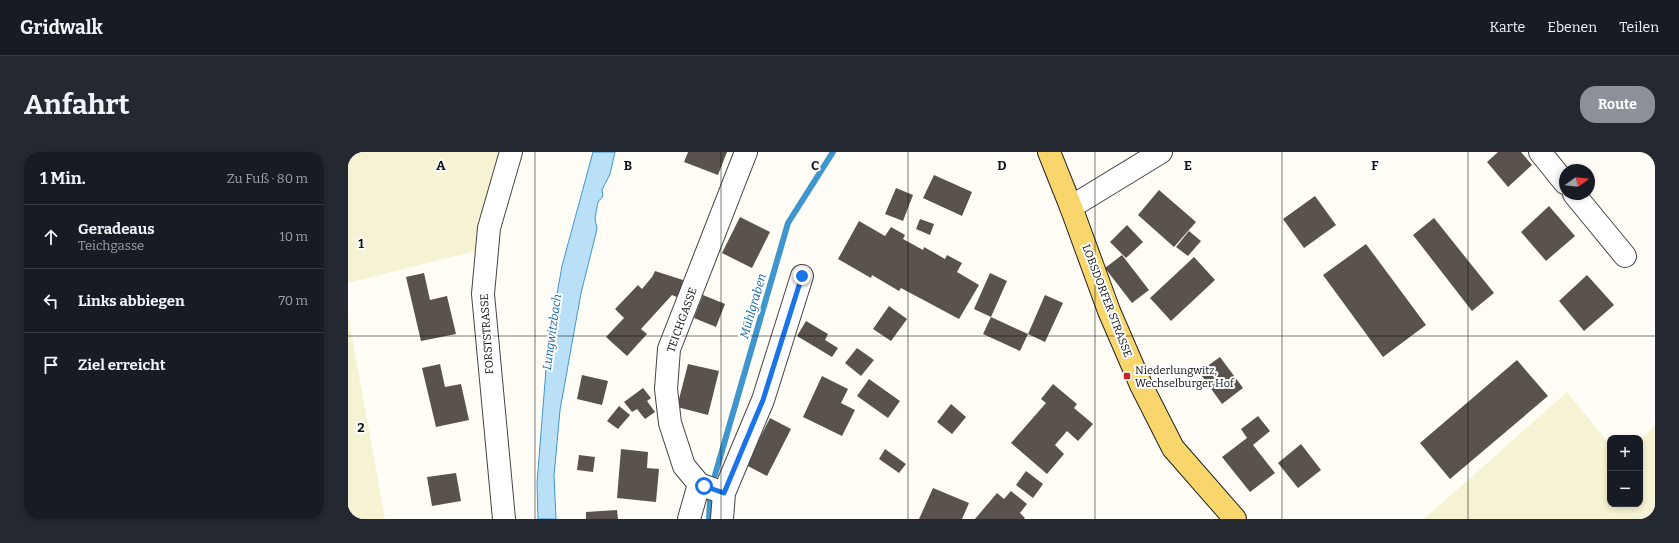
<!DOCTYPE html>
<html lang="de">
<head>
<meta charset="utf-8">
<style>
  :root { --surface:#171b24; --page:#242831; --text:#f1f3f6; --muted:#9ea1a6; --line:#363941; --accent:#8c9099 }
  body { margin:0; font-family:Bitter,serif; background:var(--page); color:var(--text) }
  .controls { position:absolute; right:12px; bottom:12px; display:grid; overflow:hidden; border-radius:8px; box-shadow:0 2px 6px #0003 }
  .controls button { width:36px; height:36px; display:grid; place-items:center; padding:0; border:0; border-bottom:1px solid var(--line); background:var(--surface); color:var(--text); font:20px sans-serif }
  .compass { position:absolute; left:1211px; top:12px; width:36px; height:36px; border-radius:50%; background:var(--surface); box-shadow:0 2px 6px #0003; rotate:75deg }
  .stop { position:absolute; width:12px; height:12px; margin:-9px; border:3px solid #1a73e8; border-radius:50%; background:#fff }
  .stop.end { background:#1a73e8; border-color:#fff; box-shadow:0 1px 4px #0008 }
  .list { margin:0; padding:0; list-style:none }
  h2 { display:flex; justify-content:space-between; align-items:center; height:52px; margin:0; padding:0 16px; font-size:17px }
  h2 small { font-size:13px; font-weight:400; color:var(--muted) }
  .list li { display:grid; grid-template-columns:26px 1fr auto; gap:12px; align-items:center; box-sizing:border-box; height:64px; padding:0 16px; border-top:1px solid var(--line) }
  .list b { display:block; font-size:15px; white-space:nowrap }
  .list p { margin:0; font-size:13px; white-space:nowrap; color:var(--muted) }
  .list em { font-size:13px; font-style:normal; color:var(--muted) }
  .icon { flex:none; width:22px; height:22px; fill:none; stroke:currentColor; stroke-width:2; stroke-linecap:round; stroke-linejoin:round }
  .map { position:relative; flex:none; width:1307px; height:367px; overflow:hidden; border-radius:16px }
  header { display:flex; align-items:center; gap:24px; box-sizing:border-box; height:56px; padding:0 20px; background:var(--surface); border-bottom:1px solid var(--line) }
  header strong { font-size:19px }
  nav { display:flex; gap:22px; margin-inline-start:auto; font-size:14px }
  .intro { display:flex; align-items:center; justify-content:space-between; box-sizing:border-box; height:96px; padding:0 24px }
  h1 { margin:0; font-size:28px }
  .button { padding:10px 18px; border-radius:16px; background:var(--accent); color:#fff; font-size:14px; font-weight:700 }
  main { display:flex; gap:24px; padding:0 24px }
  aside { flex:1; background:var(--surface); border-radius:16px; box-shadow:0 2px 6px #0003 }
  .map>svg:first-child { display:block }
</style>
</head>
<body>
<header>
<strong>Gridwalk</strong>
<nav><a>Karte</a><a>Ebenen</a><a>Teilen</a></nav>
</header>
<div class="intro"><h1>Anfahrt</h1><a class="button">Route</a></div>
<main>
<aside>
<h2>1 Min.<small>Zu Fuß · 80 m</small></h2>
<ul class="list">
<li><svg class="icon" aria-label="ahead" viewBox="0 0 24 24"><path d="M12 20V5M6 11l6-6 6 6"/></svg><div><b>Geradeaus</b><p>Teichgasse</p></div><em>10 m</em></li>
<li><svg class="icon" aria-label="left" viewBox="0 0 24 24"><path d="M17 20v-9H6M10 6l-5 5 5 5"/></svg><div><b>Links abbiegen</b></div><em>70 m</em></li>
<li><svg class="icon" aria-label="arrive" viewBox="0 0 24 24"><path d="M6 21V4h12l-3 4 3 4H6"/></svg><div><b>Ziel erreicht</b></div></li>
</ul>
</aside>
<div class="map">
<svg width="1307" height="367" viewBox="0 0 1307 367">
  <rect width="100%" height="100%" fill="#fffdf5"/>
  <!-- farmland -->
  <path fill="#f6f3d4" d="M0 0H163L139 96 0 131Z
    M0 163 37 367H0Z
    M1219 240 1262 293V352H1292V287L1307 274V367H1076Z"/>
  <!-- water -->
  <path fill="#b9e0f7" stroke="#3f96cf" d="M245 0H267L262 22 254 38 255 44 250 50 247 66 249 77 233 141 212 258 206 324 208 367H190L189 331 200 192 214 114Z"/>
  <g fill="none" stroke-linecap="round" stroke-linejoin="round">
    <!-- stream -->
    <path stroke="#3f96cf" stroke-width="6" d="M367 323 440 71 485 0
      M361 367 362 349"/>
  </g>
  <!-- building -->
  <path fill="#5a524d" d="M340 0H379L370 23 336 10Z
    M1150 0H1173L1184 13 1160 35 1139 10Z
    M586 23 624 40 614 64 575 46Z
    M548 36 565 43 555 69 537 62Z
    M811 38 848 70 826 95 790 63Z
    M967 44 988 73 956 96 935 67Z
    M1201 54 1227 84 1198 109 1173 80Z
    M392 65 422 80 404 116 374 101Z
    M1086 66 1146 141 1124 159 1065 83Z
    M572 67 586 72 582 83 568 77Z
    M511 69 537 84 543 75 557 83 555 87 575 98 576 95 597 107 599 103 614 111 609 120 631 133 611 167 553 136 551 139 524 123 523 126 490 107Z
    M779 73 795 90 778 106 762 90Z
    M841 79 853 89 840 104 828 95Z
    M1018 92 1078 173 1035 205 975 123Z
    M774 103 801 138 784 151 757 116Z
    M846 105 867 128 823 169 802 146Z
    M307 119 335 128 331 146 324 143 293 177 299 182 279 204 258 185 276 166 267 157 290 133 294 137 304 125Z
    M76 121 82 148 99 144 108 182 73 189 58 125Z
    M642 121 659 129 643 165 626 157Z
    M1239 123 1266 153 1236 179 1211 149Z
    M355 143 377 152 368 175 346 166Z
    M697 143 715 151 697 190 680 182Z
    M541 154 559 167 543 189 525 177Z
    M643 165 680 182 672 199 635 182Z
    M458 169 480 182 477 188 490 196 484 205 449 184Z
    M509 196 526 208 513 224 497 211Z
    M872 205 895 236 874 252 851 220Z
    M1169 208 1200 244 1102 327 1072 291Z
    M92 212 97 235 113 232 121 268 88 275 74 216Z
    M340 212 371 219 360 263 329 255Z
    M234 223 260 229 254 253 229 247Z
    M474 224 500 237 493 251 507 258 494 284 455 265Z
    M521 227 552 249 540 266 509 244Z
    M705 232 729 252 726 256 745 272 730 289 719 279 707 293 716 302 699 322 663 291 698 251 693 247Z
    M295 236 303 246 299 249 307 260 297 267 289 257 284 260 276 250Z
    M603 252 618 265 604 282 589 270Z
    M271 254 282 263 270 277 259 269Z
    M910 264 922 279 905 293 927 321 902 340 874 305 899 286 893 277Z
    M422 266 443 277 419 324 398 313Z
    M953 292 973 318 950 336 930 311Z
    M273 297 300 300 299 316 311 317 308 350 269 346Z
    M537 297 558 312 551 321 531 307Z
    M231 303 247 305 245 320 229 318Z
    M678 319 695 332 685 346 668 333Z
    M108 321 113 349 84 354 79 325Z
    M585 336 621 351 614 367H571Z
    M663 339 679 352 672 361 677 366 676 367H627L649 341 656 347Z
    M269 358 270 367H238V360Z"/>
  <g fill="none" stroke-linecap="round" stroke-linejoin="round">
    <defs>
      <path id="minor" d="M1192 0 1217 31
        M1226 42 1277 104
        M723 55 813 0
        M376 341 415 248 454 124
        M156 367 135 142 141 76 163 0
        M341 367 351 332
        M374 367 376 341 351 332 336 314 322 271 318 237 321 197 398 0"/>
      <path id="major" d="M701 0 723 55 761 159 793 233 825 296 887 367"/>
    </defs>
    <!-- minor casing -->
    <use href="#minor" stroke="#444" stroke-width="24"/>
    <!-- major casing -->
    <use href="#major" stroke="#222" stroke-width="24"/>
    <!-- minor -->
    <use href="#minor" stroke="#fff" stroke-width="22"/>
    <!-- major -->
    <use href="#major" stroke="#f9d66b" stroke-width="22"/>
  </g>
  <g fill="none" stroke-linecap="round" stroke-linejoin="round">
    <!-- route -->
    <path stroke="#1a73e8" stroke-width="5" d="M356 334 376 341 415 248 454 124"/>
  </g>
  <!-- grid -->
  <path fill="none" stroke="#111" stroke-width="1" stroke-opacity="0.55" d="M187 0V367M373 0V367M560 0V367M747 0V367M934 0V367M1120 0V367M0 184H1307"/>
  <!-- markers -->
  <rect fill="#c4262e" stroke="#fff" stroke-width="1.5" x="775" y="220" width="8" height="8" rx="2"/>
  <g text-anchor="middle" dominant-baseline="central" stroke-width="4" stroke-linejoin="round" paint-order="stroke">
    <!-- street labels -->
    <g font-size="11" fill="#111" stroke="#fff">
      <text transform="translate(759 149) rotate(69)">LOBSDORFER STRASSE</text>
      <text transform="translate(334 168) rotate(-70)">TEICHGASSE</text>
      <text transform="translate(139 182) rotate(-94)">FORSTSTRASSE</text>
    </g>
    <!-- poi labels -->
    <g font-size="11" fill="#111" stroke="#fff" text-anchor="start">
      <text x="787" y="218">Niederlungwitz,<tspan x="787" dy="13">Wechselburger Hof</tspan></text>
    </g>
    <!-- water labels -->
    <g font-size="12" font-style="italic" fill="#1768a6" stroke="#fff">
      <text transform="translate(405 154) rotate(-74)">Mühlgraben</text>
      <text transform="translate(204 180) rotate(-82)">Lungwitzbach</text>
    </g>
  </g>
  <g font-size="13" text-anchor="middle" font-weight="bold" fill="#111" stroke="#fff" stroke-width="4" stroke-linejoin="round" paint-order="stroke">
    <text x="93" y="18">A</text>
    <text x="280" y="18">B</text>
    <text x="467" y="18">C</text>
    <text x="654" y="18">D</text>
    <text x="840" y="18">E</text>
    <text x="1027" y="18">F</text>
    <text x="13" y="96">1</text>
    <text x="13" y="280">2</text>
  </g>
</svg>
<div class="controls">
<button>+</button>
<button>−</button>
</div>
<svg class="compass" viewBox="-18 -18 36 36"><path d="M0-13l5 13h-10z" fill="#e53935"/><path d="M0 13l5-13h-10z" fill="#9ea1a6"/></svg>
<div class="stop" style="left:356px;top:334px"></div>
<div class="stop end" style="left:454px;top:124px"></div>
</div>
</main>
</body>
</html>
